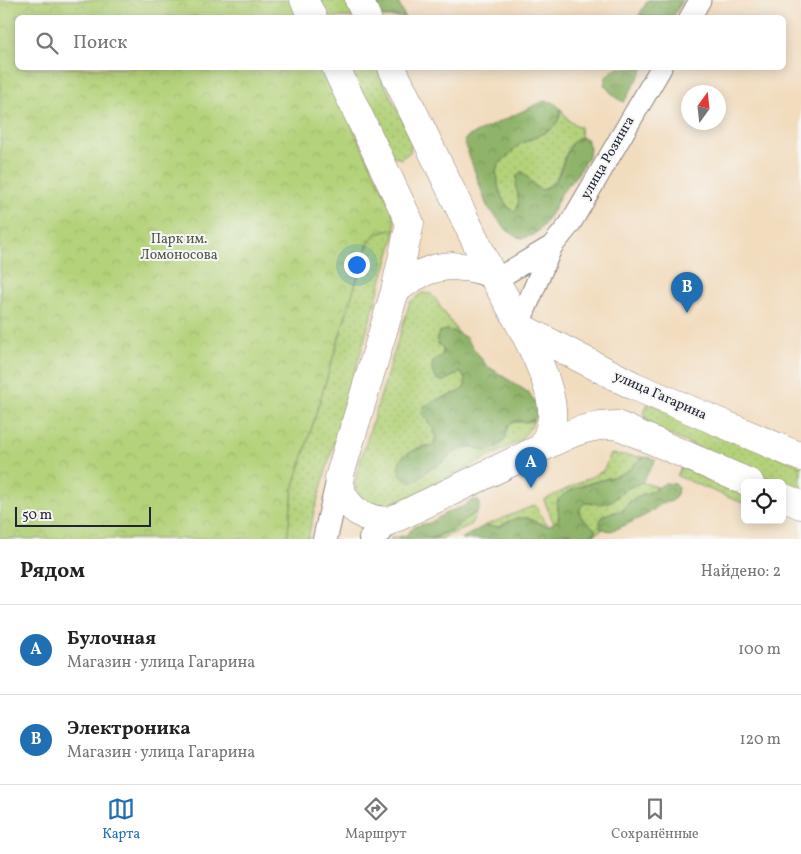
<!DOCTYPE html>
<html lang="ru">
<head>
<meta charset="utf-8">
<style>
  :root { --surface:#fff; --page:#f2f2f2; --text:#222; --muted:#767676; --line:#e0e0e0; --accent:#1f6fb2 }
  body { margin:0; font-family:Vollkorn,serif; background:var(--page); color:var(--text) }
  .controls { position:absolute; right:15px; bottom:15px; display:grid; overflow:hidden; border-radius:8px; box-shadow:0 2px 12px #0003 }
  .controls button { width:45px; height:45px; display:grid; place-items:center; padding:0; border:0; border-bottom:1px solid var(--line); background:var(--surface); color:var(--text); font:25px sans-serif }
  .compass { position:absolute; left:681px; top:85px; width:45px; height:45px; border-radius:50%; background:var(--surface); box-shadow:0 2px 12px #0003; rotate:15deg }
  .scale { position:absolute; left:15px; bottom:12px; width:136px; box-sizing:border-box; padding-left:5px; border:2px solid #22223b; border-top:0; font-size:14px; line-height:18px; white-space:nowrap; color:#22223b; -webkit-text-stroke:4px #f6f6f2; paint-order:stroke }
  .you { position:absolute; left:356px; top:264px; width:18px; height:18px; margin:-12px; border:4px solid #fff; border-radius:50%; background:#1a73e8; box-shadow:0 0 0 8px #1a73e833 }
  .badge { display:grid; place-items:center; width:32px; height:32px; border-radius:50%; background:var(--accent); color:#fff; font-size:16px; font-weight:700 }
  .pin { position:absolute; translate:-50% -41px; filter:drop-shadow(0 1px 2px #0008) }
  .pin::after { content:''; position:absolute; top:26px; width:18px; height:15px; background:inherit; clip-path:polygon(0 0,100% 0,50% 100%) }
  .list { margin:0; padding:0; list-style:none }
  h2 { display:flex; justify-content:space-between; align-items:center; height:65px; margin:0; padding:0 20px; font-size:21px }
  h2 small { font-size:16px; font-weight:400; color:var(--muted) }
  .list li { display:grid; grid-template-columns:32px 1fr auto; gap:15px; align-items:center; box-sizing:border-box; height:90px; padding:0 20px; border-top:1px solid var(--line) }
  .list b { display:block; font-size:19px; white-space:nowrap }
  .list p { margin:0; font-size:16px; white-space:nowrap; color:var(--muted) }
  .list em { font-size:16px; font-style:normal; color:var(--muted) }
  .icon { flex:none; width:28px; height:28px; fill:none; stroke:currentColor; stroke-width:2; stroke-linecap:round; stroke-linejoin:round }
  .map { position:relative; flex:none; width:801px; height:539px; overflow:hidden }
  .search { position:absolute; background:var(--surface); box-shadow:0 2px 12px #0003; left:15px; right:15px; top:15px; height:55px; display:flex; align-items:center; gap:12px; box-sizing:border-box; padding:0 18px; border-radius:8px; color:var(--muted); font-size:19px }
  .sheet { height:245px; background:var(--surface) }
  nav { display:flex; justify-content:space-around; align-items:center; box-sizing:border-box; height:70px; border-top:1px solid var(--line); background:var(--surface); font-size:14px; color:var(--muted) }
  nav a { display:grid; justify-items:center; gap:2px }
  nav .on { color:var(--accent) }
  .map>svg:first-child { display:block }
</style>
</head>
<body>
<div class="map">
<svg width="801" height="539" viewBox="0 0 801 539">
  <defs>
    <pattern id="grass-dots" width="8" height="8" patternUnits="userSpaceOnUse" patternTransform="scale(1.25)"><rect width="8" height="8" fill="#b4d279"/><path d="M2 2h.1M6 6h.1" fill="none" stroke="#9ab46a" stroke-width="1.8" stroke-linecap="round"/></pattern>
    <pattern id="forest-crowns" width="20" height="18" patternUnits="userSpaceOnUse" patternTransform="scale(1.25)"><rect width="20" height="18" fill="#8fb469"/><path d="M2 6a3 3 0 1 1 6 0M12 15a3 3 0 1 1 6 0" fill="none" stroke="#749258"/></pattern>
    <pattern id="park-crowns" width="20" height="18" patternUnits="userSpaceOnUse" patternTransform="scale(1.25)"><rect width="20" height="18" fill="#b4d279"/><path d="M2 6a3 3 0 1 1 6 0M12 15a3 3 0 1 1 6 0" fill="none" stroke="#9ab46a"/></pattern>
  </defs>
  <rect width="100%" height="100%" fill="#f6f6f2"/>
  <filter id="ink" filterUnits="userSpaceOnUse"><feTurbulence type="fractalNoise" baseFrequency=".02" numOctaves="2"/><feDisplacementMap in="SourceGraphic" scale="10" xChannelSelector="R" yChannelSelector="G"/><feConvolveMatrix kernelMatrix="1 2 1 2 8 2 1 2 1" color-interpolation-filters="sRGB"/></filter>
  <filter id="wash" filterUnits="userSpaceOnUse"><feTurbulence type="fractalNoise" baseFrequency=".0096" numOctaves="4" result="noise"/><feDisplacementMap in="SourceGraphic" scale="20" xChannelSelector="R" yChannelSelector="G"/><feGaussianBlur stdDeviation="1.12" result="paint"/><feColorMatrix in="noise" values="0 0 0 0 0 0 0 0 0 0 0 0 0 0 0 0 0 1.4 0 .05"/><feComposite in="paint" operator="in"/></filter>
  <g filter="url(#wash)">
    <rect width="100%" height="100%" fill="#f2dcbe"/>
    <!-- grass -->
    <path fill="url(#grass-dots)" stroke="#6b7a5a" d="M316 0H346L354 17H324Z
      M347 68H377L412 141 410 152 401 159 387 154Z
      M561 109 569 121 580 127 581 137C557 152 568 176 543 190L537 188 530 180 517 175C516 187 521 198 517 209L512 211C503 201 499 193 497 180 495 169 498 164 506 157 510 154 513 149 517 146 534 135 560 134 561 109Z
      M395 229 393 241 314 512 308 539H287L293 489 367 246 375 234Z
      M422 293 431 294 434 297 459 334 449 330 439 332 437 338 438 344 443 348V354L433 362 432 371 437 380 452 377 460 372C476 390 453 394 442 398 435 400 429 404 423 407L422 413C430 424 439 431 434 445L423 446 402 457 426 471C431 467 438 465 443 461 462 447 465 444 487 451 494 447 502 445 505 438 508 432 507 427 512 422H527L534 420 531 427 520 441 394 505 386 507H371C362 498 353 491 355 478L410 302Z
      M648 403 801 466V493L782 485V483H778L656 429 645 422 644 413Z
      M611 454 644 457C638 459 634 465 630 469 626 472 620 475 616 476 602 480 567 487 559 500 556 505 560 512 559 519L554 524 544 500 603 471Z
      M681 467 745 493V504L677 476Z
      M642 482 658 487 653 491 638 496 630 501 623 510 608 514 600 528 603 529 594 535 596 530 581 518 579 512 581 507 585 503H607L616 498 624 490Z
      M535 505 548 527 525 518 509 521 500 527 484 526Z
      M478 511 470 525 441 539H430L452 530 461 522Z"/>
    <!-- forest -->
    <path fill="url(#forest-crowns)" stroke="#586b52" d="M372 0H397L405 17H378Z
      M648 0H683L673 17H638Z
      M615 68H644L624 102 616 98 604 85 606 77Z
      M544 101 553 102 561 109C560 133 536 135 519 145 514 148 512 153 507 157 501 162 498 164 496 172 499 178 497 182 499 189 500 197 506 204 512 211L517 209C520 201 518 196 516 188 516 184 517 179 517 175L522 171 537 188 543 190 553 183 557 178 571 144 581 137 587 139 590 149 589 155 578 173 560 195 554 209 542 227 534 235 523 238 517 237 507 230 487 206 464 141 467 137Z
      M446 330 453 331 465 337 486 365 529 393 537 405 538 414C532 425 523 420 512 422L508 427 505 438 501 444 491 450 488 451 470 446 456 451 435 467 429 469 418 480 409 482C404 480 401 476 399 470 395 452 422 448 434 445 440 427 428 427 422 413L423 407C429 404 435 400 442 398 453 394 476 390 460 372L444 381 437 380 431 368 433 362 443 354V348L438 344 437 338 439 332Z
      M648 457 656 460 642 482 624 490 611 501 601 504 585 503 581 507 579 512 582 518 596 530C592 538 586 539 577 539 568 534 564 530 554 536V539H461L484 526 500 527C508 522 517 516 527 518 542 522 545 533 559 518L557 501C575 482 603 483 626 472 635 467 637 458 648 457Z
      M665 483 675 484 678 487 677 494 672 501 661 504 648 514 619 528 610 531 600 528V521L604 515 623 510 634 498 653 491Z
      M477 500 480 503 478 511 461 522 452 530 436 537 430 539H390L406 535 416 526 430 523 446 513 465 506 470 501Z"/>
    <!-- park -->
    <path fill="url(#park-crowns)" stroke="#6b7a5a" d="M0 0H291L300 17 18 18V68H324L394 213 395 229 375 234 367 246 293 489 287 539H0Z"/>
  </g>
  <g filter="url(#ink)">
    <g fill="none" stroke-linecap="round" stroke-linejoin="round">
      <defs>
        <path id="tertiary" d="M690 18 700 0
          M495 280 552 246
          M519 324 552 246 570 224 661 68"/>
        <path id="secondary" d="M325 539 339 478
          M371 539 392 520"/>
        <path id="primary" d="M304 0 313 18
          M359 0 367 18
          M336 68 410 223 395 291
          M392 68 492 275
          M453 266C464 267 489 269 495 280 514 314 555 379 552 418 551 428 547 437 543 447L392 520C374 523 353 513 344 497 341 492 341 484 339 478L395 291C413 276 429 267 453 266Z
          M522 328 634 386 801 457
          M543 447C571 433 586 425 617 425L750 483
          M782 497 801 505"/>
      </defs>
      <!-- tertiary casing -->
      <use href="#tertiary" stroke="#8a7f7c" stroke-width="23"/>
      <!-- secondary casing -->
      <use href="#secondary" stroke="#8a7f7c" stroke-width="26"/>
      <!-- primary casing -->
      <use href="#primary" stroke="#8a7f7c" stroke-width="29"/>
      <!-- tertiary -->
      <use href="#tertiary" stroke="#fff" stroke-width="21"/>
      <!-- secondary -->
      <use href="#secondary" stroke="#fff" stroke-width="24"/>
      <!-- primary -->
      <use href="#primary" stroke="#fff" stroke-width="28"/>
    </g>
  </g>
  <g text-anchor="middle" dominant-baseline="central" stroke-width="4" stroke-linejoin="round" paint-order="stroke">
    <!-- street labels -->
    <g font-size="14" fill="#22223b" stroke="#f6f6f2">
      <text transform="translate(608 158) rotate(-60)">улица Розинга</text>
      <text transform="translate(660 396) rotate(24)">улица Гагарина</text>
    </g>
    <!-- park labels -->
    <g font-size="14" fill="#4e574e" stroke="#f6f6f2">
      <text x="179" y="239">Парк им.<tspan x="179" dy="16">Ломоносова</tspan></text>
    </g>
  </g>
</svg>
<div class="controls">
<button><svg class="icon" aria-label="locate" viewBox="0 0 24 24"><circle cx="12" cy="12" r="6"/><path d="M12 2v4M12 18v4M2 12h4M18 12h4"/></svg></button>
</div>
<svg class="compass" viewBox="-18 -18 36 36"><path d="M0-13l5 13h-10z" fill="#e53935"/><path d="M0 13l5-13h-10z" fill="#767676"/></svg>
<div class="scale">50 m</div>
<div class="you"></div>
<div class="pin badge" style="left:531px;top:488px">A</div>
<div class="pin badge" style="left:687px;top:313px">B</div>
<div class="search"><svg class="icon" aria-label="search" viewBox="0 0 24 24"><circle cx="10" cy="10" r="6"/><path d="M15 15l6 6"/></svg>Поиск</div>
</div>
<section class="sheet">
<h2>Рядом<small>Найдено: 2</small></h2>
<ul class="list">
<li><span class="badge">A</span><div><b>Булочная</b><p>Магазин · улица Гагарина</p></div><em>100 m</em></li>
<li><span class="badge">B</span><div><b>Электроника</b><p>Магазин · улица Гагарина</p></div><em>120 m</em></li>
</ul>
</section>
<nav>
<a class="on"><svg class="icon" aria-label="map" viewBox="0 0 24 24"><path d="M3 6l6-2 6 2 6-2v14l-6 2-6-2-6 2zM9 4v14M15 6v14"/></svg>Карта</a>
<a><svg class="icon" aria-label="directions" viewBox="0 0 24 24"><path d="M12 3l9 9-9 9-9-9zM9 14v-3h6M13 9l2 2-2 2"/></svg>Маршрут</a>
<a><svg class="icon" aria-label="saved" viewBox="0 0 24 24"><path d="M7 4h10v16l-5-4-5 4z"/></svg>Сохранённые</a>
</nav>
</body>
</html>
